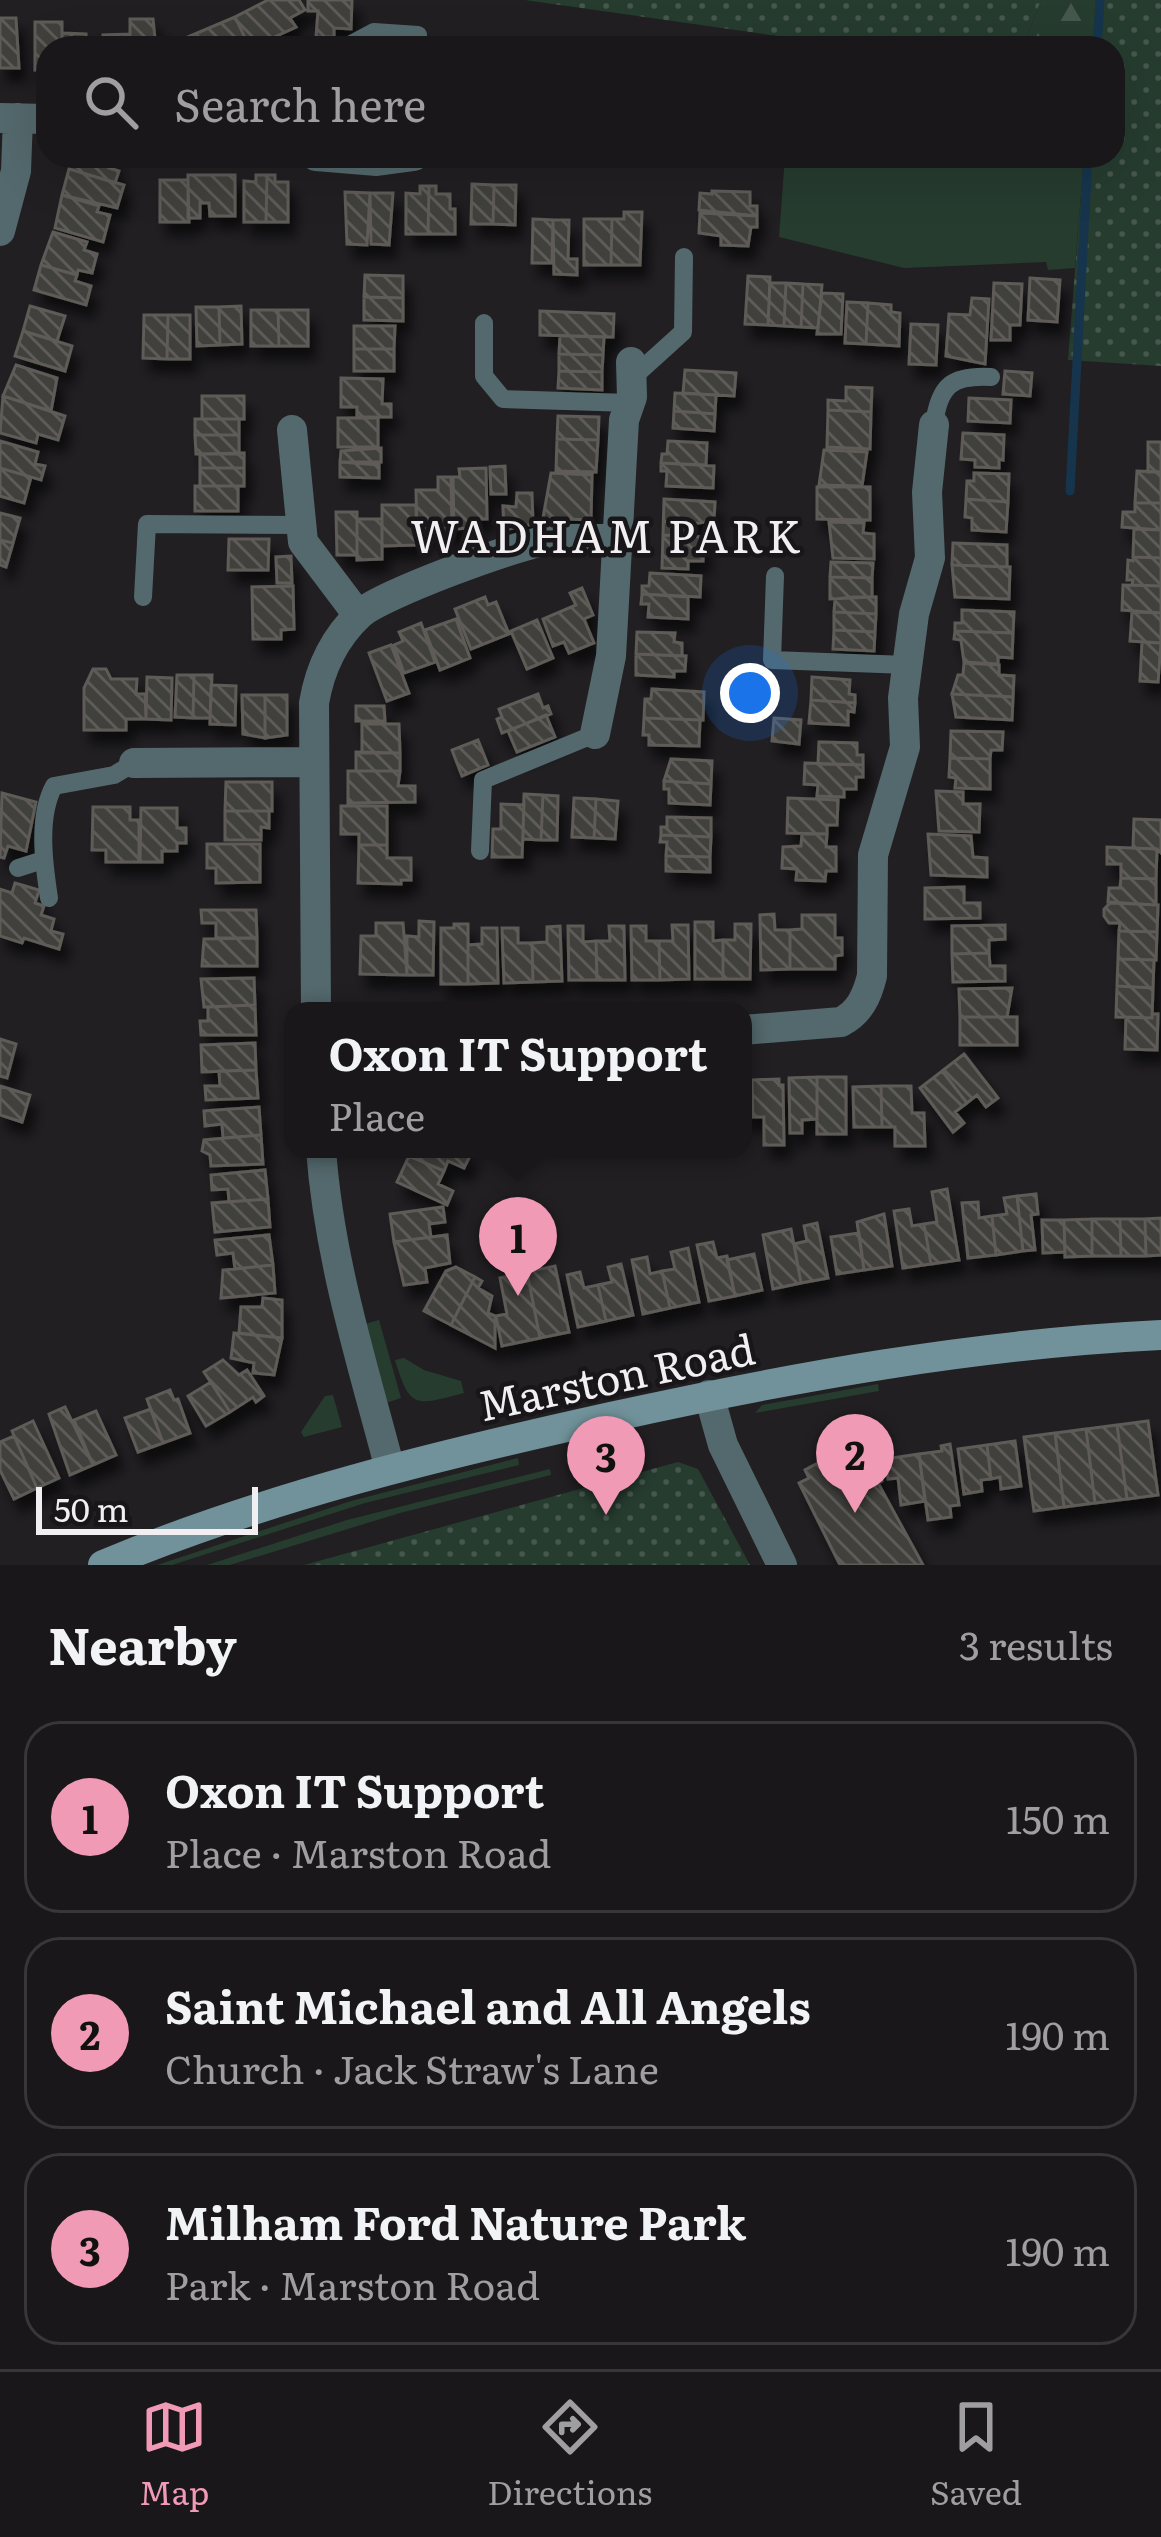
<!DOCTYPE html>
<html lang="en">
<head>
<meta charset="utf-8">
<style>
  :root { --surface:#19171a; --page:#222023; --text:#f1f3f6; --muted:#9f9fa2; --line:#373639; --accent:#f09ab5 }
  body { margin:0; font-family:Literata,serif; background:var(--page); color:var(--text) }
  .scale { position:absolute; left:36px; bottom:30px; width:222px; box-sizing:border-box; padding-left:12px; border:6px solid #f1eff1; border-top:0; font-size:33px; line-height:42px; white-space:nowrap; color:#f1eff1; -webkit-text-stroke:9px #181619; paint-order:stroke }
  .you { position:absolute; left:750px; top:693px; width:42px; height:42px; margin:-30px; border:9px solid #fff; border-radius:50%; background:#1a73e8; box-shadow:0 0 0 18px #1a73e833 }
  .badge { display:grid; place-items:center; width:78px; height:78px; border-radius:50%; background:var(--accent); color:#111; font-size:39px; font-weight:700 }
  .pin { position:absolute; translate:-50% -99px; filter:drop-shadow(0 3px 6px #0008) }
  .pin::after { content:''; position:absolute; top:63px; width:42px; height:36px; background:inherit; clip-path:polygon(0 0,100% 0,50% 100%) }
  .popup { position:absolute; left:284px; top:1002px; width:468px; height:156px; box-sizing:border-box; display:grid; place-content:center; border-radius:24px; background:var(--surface); filter:drop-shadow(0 3px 9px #0005); font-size:39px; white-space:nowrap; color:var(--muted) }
  .popup b { font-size:45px; color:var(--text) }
  .popup::after { content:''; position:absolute; left:50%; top:100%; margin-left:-24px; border:24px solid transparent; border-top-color:var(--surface) }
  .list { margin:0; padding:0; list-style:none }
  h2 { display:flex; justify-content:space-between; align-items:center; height:156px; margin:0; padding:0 48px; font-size:51px }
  h2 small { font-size:39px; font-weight:400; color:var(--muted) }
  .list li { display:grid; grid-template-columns:78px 1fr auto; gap:36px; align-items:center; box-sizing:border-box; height:192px; margin:0 24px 24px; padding:0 24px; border:3px solid var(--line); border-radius:36px }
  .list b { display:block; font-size:45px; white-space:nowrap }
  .list p { margin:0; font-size:39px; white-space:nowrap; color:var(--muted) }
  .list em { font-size:39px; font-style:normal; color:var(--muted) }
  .icon { flex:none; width:66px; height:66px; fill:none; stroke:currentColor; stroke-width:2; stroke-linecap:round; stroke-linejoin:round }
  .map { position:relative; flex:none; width:1161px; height:1565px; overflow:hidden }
  .search { position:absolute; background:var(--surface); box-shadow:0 12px 48px #0002; left:36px; right:36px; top:36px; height:132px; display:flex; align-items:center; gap:30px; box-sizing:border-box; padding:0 42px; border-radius:36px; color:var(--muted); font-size:45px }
  .sheet { height:804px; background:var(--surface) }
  nav { display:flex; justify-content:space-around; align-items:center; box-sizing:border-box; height:168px; border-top:3px solid var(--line); background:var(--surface); font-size:33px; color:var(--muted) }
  nav a { display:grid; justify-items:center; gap:6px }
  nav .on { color:var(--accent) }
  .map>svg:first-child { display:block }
</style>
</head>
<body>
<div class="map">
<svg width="1161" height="1565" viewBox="0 0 1161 1565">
  <defs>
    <pattern id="forest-firs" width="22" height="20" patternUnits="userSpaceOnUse" patternTransform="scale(3)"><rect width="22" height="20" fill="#263c2f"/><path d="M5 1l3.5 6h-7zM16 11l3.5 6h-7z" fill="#46584e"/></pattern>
    <pattern id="park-dots" width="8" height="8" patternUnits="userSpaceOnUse" patternTransform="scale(3)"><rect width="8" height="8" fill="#263c2f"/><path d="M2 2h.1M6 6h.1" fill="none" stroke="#46584e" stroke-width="1.8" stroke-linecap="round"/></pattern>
    <pattern id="building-back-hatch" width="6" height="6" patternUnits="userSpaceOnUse" patternTransform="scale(3)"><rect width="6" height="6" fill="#413f3c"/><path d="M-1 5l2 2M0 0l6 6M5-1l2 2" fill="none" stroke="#5d5b59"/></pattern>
    <filter id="shadow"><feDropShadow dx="7" dy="13" stdDeviation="6" flood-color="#0009"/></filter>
  </defs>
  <rect width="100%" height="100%" fill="#211f22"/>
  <!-- grass -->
  <path fill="#263c2f" d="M785 156H1084L1075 268 1048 270 1046 262 904 268 779 237Z
    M379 1320 401 1398 386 1403 365 1324Z
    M404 1358 424 1370 461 1381 464 1393C417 1405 410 1411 395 1360Z
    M878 1384 879 1391 755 1413 762 1405Z
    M333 1395 342 1427 304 1437 301 1432 325 1396Z
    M518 1458 519 1465 365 1503 172 1565H157L351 1501Z
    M550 1469 551 1475 400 1513 230 1565H207L347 1520Z"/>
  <!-- forest -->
  <path fill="url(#forest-firs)" d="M1041 0H1097L1094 48H1023Z"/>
  <!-- park -->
  <path fill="url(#park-dots)" d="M525 0H1041L1023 48H862Z
    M1097 0H1161V366L1068 360 1084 156H1113V48H1094Z
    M678 1462 698 1469 750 1565H304Z"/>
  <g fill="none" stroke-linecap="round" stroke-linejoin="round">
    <!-- stream -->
    <path stroke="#16354d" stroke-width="9" d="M1097 48 1100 0
      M1070 491 1088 156"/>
  </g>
  <!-- building -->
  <path fill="url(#building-back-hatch)" stroke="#5e5c58" stroke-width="3" filter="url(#shadow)" d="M268 0H299L305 10 290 18 296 27 250 48 235 17Z
    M308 0H352L351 29 334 28V37H316L318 11H308Z
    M235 17 250 48H173L171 44Z
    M0 18H16L19 68H0Z
    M130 19H153L156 48H130Z
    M35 22H62V48H48V70H35Z
    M62 33 86 34V48H62Z
    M130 34V48H103V35Z
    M73 156H113L109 168 119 171 115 183 69 169Z
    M69 169 124 185 117 208 62 195Z
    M188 175H235V216H210L209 203H200V218H188Z
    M256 175H267L266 222H244V181L256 182Z
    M267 175H275V182H288V222H266Z
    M160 180H188L189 222H160Z
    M472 184 494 185 493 224H471Z
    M494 185H516L515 225 493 224Z
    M420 186H429L428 234H406V193L420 194Z
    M429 186H436V194H450V209H455V234H428Z
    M712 191 750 192V206H757V216L699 210 700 193 712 194Z
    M345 192 370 193 367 245 347 244Z
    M370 193H393L389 245 371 244Z
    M62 195 99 206 97 212 110 215 103 242 55 228Z
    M624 212H642L640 265H611L612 219H624Z
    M700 213 757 216V227H751L748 246 721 245V236L699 233Z
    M533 219 553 220 552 263H532Z
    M584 219H612L611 265H584Z
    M553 220H569L568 259H577V275L554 274Z
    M53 232 87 242 84 250 97 254 92 273 78 270 77 275 41 265Z
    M41 265 77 275 75 281 91 286 86 305 34 290Z
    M365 275 403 276V298L364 297Z
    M748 276 770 277 768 325 745 324Z
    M1030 278 1060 280 1057 322 1028 320Z
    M770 283H786L784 326 768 325Z
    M786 283 803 284 801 327 784 326Z
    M994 283 1022 284 1020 325H1010V340H991Z
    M803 284 822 285 818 328 801 327Z
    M822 293 843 294 841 334H817Z
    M364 297 403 298V321L364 320Z
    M972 298 989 299 985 364 946 356 949 314 970 315Z
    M847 302 868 303 866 344 845 343Z
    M868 303 891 305V312L900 313 899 346 866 344Z
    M30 306 65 316 57 341 23 331Z
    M241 306 242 344 220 345 219 307Z
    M196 307H219L220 345 197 346Z
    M251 310H278L279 346H251Z
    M278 310H308V346H279Z
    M540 311 614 314 613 337 540 335Z
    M144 315H168L167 359 143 358Z
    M168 315H190V359H167Z
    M911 324 938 325 936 365 909 364Z
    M354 326H395L394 349H354Z
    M23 331 72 346 65 371 15 356Z
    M560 336 604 337 603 355 559 354Z
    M354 349H394V371H354Z
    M559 354 603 355 602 372 559 371Z
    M16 365 57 378 51 411 3 396Z
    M685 370 736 373 734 396 683 393Z
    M559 371 602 372V390L558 388Z
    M1005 371 1032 373 1030 396 1003 394Z
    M341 378 383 379 382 404H391V417H357V407H341Z
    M846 387 872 388 871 412 828 410V400L846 401Z
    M675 393 716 395 715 414 674 411Z
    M3 396 65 416 58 440 38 434 36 443 0 433Z
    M202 396H244V419H202Z
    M969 398 1011 400 1010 423 968 421Z
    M828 410 871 412 870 449 827 447Z
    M674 411 715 414 714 431 673 428Z
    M558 416 599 417 598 440 557 439Z
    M338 418H378V447H338Z
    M195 419H239V435H195Z
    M963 433 1004 435 1003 460 999 459V468L975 467V460L961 459Z
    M195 435H239V454H196Z
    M557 439 598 440 596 472 556 471Z
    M0 441 38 452 35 464 45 466 41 480 0 468Z
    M668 441 707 443 706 465 661 463 662 454H667Z
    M1148 442H1161V472H1148Z
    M381 448V462H340L341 451Z
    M824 450 867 452 862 486 819 485Z
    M244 453V468H200V454Z
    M340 462 379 465V478L340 477Z
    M661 463 714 466 713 488 666 486 667 471H661Z
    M505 466 506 494H491L490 467Z
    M0 468 31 477 24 503 0 496Z
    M200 468H244V486H200Z
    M486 468 487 519H472V528L454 529 453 477H460L459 469Z
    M1137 471 1161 472V503H1135Z
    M551 473 592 475 591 520 543 518Z
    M974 473 1009 474 1008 502 966 499 967 481H974Z
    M438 477H451L452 533 417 534 416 490H438Z
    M195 486H238V511H195Z
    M817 487H870V520L817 519Z
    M517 493H532L533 524 504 530 503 506 516 507Z
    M664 499 715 502 714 521 691 524 690 536 663 535Z
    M966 499 1008 502 1006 532 972 530V518L965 517Z
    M1135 503H1161V530L1122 527 1123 512H1135Z
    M382 505H416L417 545 382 546Z
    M336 512H357V555H337Z
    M0 513 20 518 13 543 0 540Z
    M357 519H382V559L357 560Z
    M829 522 864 523 863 533 874 534V559L833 558Z
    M1134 529 1161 530V558L1133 557Z
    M663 535 704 537 703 561H688V569L662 568Z
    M229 539H269L268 570H228Z
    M0 540 13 543 6 567 0 565Z
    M953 543 1007 545V567L952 565Z
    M291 556 292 583H277L276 557Z
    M1133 557 1161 558V586L1132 585 1133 580H1127L1128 560 1133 561Z
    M831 562 873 563 872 578 830 577Z
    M952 565 1010 567 1009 599 955 597Z
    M650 573 701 576 700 597 642 594V586H649Z
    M830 577 872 578V597L830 599Z
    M1123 585 1161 586V613L1122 610Z
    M293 586 294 629 281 630V639H253L252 587Z
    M582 588 593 615 584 619 594 643 569 653 564 642 553 646 543 619 576 605 570 593Z
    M642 594 688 597V619L648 617 649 604H641Z
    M485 597 488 605 496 602 509 634 471 649 455 609Z
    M853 597H876V614L834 612 835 599Z
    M962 610 1014 612 1013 633 955 631V623H962Z
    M834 612 876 614 875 632 834 630Z
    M1132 612 1161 613V643L1130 641Z
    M456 619 470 658 440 670 425 630Z
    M537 620 553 658 527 669 511 631Z
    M421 623 435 662 404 673 394 645 403 641 399 632Z
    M834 630 875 632 874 651 833 649Z
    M955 631 1013 633 1012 658 998 657V664L964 662 961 640 954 639Z
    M637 632 675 633 674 642 682 643V656L636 654Z
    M1142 642 1161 643 1158 682 1140 681Z
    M391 645 409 693 387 701 369 653Z
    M636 654 686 656 685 671H674V677L636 675Z
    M964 663 999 665V675L1014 676 1013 697 952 694 958 675H963Z
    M93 669H106L111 679H137L136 694H145L146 719H126V730H84V688Z
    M177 675H194L193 718 175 717Z
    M194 675H212L210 718H193Z
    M147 677 172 678 171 720 146 719Z
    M812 677 850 680 849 694 855 695V703L811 700Z
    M211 685 236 686 235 725 210 724Z
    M652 689 704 692 703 720 644 718 645 699H651Z
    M538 694 543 708 548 706 551 714 502 733 497 719 502 717 499 709Z
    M952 694 1013 697 1012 720 956 717Z
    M242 695H265V738L243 734Z
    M265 695H287V735L265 738Z
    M811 700 855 703 854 712 848 711V725L809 723Z
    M356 706H384L385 721H356Z
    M546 715 555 737 517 752 508 731Z
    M644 718 700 720 699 746 649 745V735H643Z
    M774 718 801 720 799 744 772 741Z
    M362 724H399L400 753H362Z
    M951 731 1003 732 1002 750H991L990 759 950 758Z
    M478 740 488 765 462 776 452 750Z
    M819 742 857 743V755H863V765L818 764Z
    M356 752 400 753V771H356Z
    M950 758 990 759V789L955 788 956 778 949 777Z
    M671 759 712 761 711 784 664 781Z
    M805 763 863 765V777H856V789H844V797L817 796 818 785 804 784Z
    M348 771H400L398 786H415V802L348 803Z
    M664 781 711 784 710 805 669 803V789H664Z
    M226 782H272V811H225Z
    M936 791 963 792V804H980L979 832 939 831Z
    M2 793 36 802 26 851 8 846 4 858 0 857Z
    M524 794 543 795 541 840 523 839Z
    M543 795 558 796 557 840H541Z
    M574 798 596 799 594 838 572 837Z
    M788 798 838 800 837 825H827V834L787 833Z
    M596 799 618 801 615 839 594 838Z
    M501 804 524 805 522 857H492L493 829H501Z
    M341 806H387V845H359V834H341Z
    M93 807H130V820H139V862H106V850H92Z
    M141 808H177V828H186V843H177V851H162V862H140Z
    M225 811H269V828L261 827V840H225Z
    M667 817 711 818V837L661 835V827H667Z
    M1134 819 1161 820V853L1157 849 1133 848Z
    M802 834H827L826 847H836V871H826L825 881 796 880 797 869 782 868 783 847 801 846Z
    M928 834 971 836 973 857 987 858V877L931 875Z
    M661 835 711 837 710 857 666 856 667 842H660Z
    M207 844H260V882L216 883V868H207Z
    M359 845H387V858H411V880H401V884L358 883Z
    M1107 847 1157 849 1156 879 1121 878V864H1107Z
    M666 856 710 857V872L666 871Z
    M1121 878 1156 879V905L1108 902 1109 888H1120Z
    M15 883 39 890 35 903 44 906 41 915 54 919 51 931 63 934 59 949 24 938 22 943 0 936V889L12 893Z
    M964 887V903H980V918L925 919V888Z
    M1110 903 1158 905 1157 932 1119 931 1120 923H1109L1104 916V909Z
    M201 910H256L257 938H216V923H202Z
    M774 914 775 930H790V969L761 970 760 915Z
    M802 915H835V938H842V955L835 956V969H790V930L802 929Z
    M419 921 434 922 433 975H407V936L419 937Z
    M695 922H713V941L723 940V979H695Z
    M376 923H403L407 975 360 974 361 936H376Z
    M454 924H468V984H441V928H454Z
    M735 924H751L750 979H723V940H735Z
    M672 925H688L689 979 660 980 659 941H673Z
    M1005 925V939L989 940V953L952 954V926Z
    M560 926 562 981 533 982 532 943 547 942V927Z
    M568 926H583V942L596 941 597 980H569Z
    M609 926H624L625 980H597L596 941H610Z
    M631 926H646V941H659L660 980H632Z
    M482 928H497L498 983 468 984V945L482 944Z
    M502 928H518V943H532L533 982 504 983Z
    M1119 931 1157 932 1156 960 1118 959Z
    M257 938V966H202L204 939Z
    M989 953 990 966H1005V981L953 982 952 954Z
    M1118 959 1154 960 1153 988 1117 986Z
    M254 978 255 1005 204 1007 201 979Z
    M1117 986 1153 988 1152 1018 1116 1017Z
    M1012 988 1007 1017H960L959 989Z
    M255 1005 256 1035H201L200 1021H208V1007Z
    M1152 1014H1158L1157 1050 1125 1049 1126 1017 1152 1018Z
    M960 1017H1017V1045H960Z
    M0 1039 16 1044 7 1078 0 1076Z
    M255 1043 256 1070 202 1072 201 1045Z
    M964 1054 998 1098 986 1107 977 1095 967 1103 942 1071Z
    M256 1070 258 1098 206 1100 205 1086H220L219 1071Z
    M942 1071 967 1103 955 1112 964 1123 953 1132 920 1088Z
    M817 1077V1119L802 1120V1133H790L789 1078Z
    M817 1077H846V1134H817Z
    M779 1079V1085H783L784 1145H764V1117H753L752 1080Z
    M743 1080H752L753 1117 743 1118Z
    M0 1086 30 1095 22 1122 0 1115Z
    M881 1086H911L912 1113H924L925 1146H895V1127H882Z
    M881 1086 882 1127H854L853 1087Z
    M259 1107 261 1135 223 1138 222 1124 205 1126 204 1111Z
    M261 1135 263 1164 211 1166 210 1155 202 1151 204 1140Z
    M412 1149H460L471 1154 464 1168 448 1161 444 1171 409 1156Z
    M409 1156 444 1171 438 1184 453 1191 447 1205 397 1182Z
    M265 1170 268 1199 229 1202 228 1189 212 1190 211 1175Z
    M947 1189 959 1260 931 1264 924 1224 937 1222 932 1192Z
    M1036 1194 1038 1214 1031 1215 1035 1250 1023 1251 1017 1196Z
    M1017 1196 1023 1251 996 1255 992 1216 1007 1214 1004 1198Z
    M268 1199 270 1227 215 1232 212 1203Z
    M978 1202 979 1218 992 1216 996 1255 968 1258 962 1203Z
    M443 1207 445 1222 429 1224 431 1237 394 1242 390 1214Z
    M909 1209 912 1226 924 1224 931 1264 903 1268 894 1211Z
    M884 1214 892 1266 864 1270 857 1222Z
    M1161 1218V1255L1146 1256 1145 1219Z
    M1092 1219V1256L1065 1257 1064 1220Z
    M1092 1219H1120L1121 1256H1092Z
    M1120 1219H1145L1146 1256H1121Z
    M1042 1220H1064L1065 1252 1043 1253Z
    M817 1223 828 1278 801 1283 794 1244 807 1241 804 1226Z
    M791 1229 801 1283 773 1289 763 1235Z
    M859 1233 864 1270 837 1274 831 1237Z
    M269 1235 273 1265 235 1269 233 1253 217 1255 215 1240Z
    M447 1235 450 1263 425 1268 427 1282 404 1285 394 1242Z
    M713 1242 717 1258 727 1256 735 1296 709 1301 697 1245Z
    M688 1248 699 1302 670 1308 662 1271 675 1269 671 1252Z
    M754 1254 762 1290 735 1296 727 1260Z
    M647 1257 650 1274 662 1271 670 1308 643 1314 632 1260Z
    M621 1264 633 1315 606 1321 598 1285 612 1282 608 1267Z
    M273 1265 275 1293 221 1298 223 1270Z
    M555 1266 569 1332 540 1338 527 1272Z
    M456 1267 475 1277 451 1325 424 1311 446 1271Z
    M527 1272 540 1338 502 1346 496 1316 507 1314 500 1278Z
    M580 1272 584 1288 598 1285 606 1321 578 1327 567 1275Z
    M475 1277 482 1281 478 1288 492 1296 488 1313 495 1316V1348L451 1325Z
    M263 1298 282 1300V1338L239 1333 241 1307H262Z
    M234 1333 282 1338 274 1375 253 1373 254 1363 231 1358Z
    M223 1360 239 1375 247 1370 264 1396 256 1402 253 1397 230 1412 204 1372Z
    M211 1382 230 1412 206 1426 188 1396Z
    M170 1390 174 1400 178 1399 190 1433 163 1443 147 1399Z
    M65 1407 93 1465 70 1475 49 1414Z
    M151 1409 163 1443 138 1452 125 1418Z
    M96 1411 116 1455 93 1465 74 1420Z
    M33 1421 59 1478 37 1488 12 1431Z
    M1148 1421 1158 1495 1127 1499 1117 1425Z
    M1117 1425 1127 1499 1095 1503 1086 1429Z
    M1086 1429 1095 1503 1064 1507 1055 1433Z
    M1055 1433 1064 1507 1034 1511 1024 1437Z
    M14 1436 37 1488 14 1499 0 1470V1442Z
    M1015 1441 1021 1486 1001 1489 1000 1477 991 1479 987 1445Z
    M950 1444 959 1505 950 1506 951 1517 928 1520 919 1454 942 1451 941 1446Z
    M987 1445 991 1479 981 1480 982 1491 964 1494 958 1449Z
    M862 1450 871 1468 875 1466 882 1481 878 1483 923 1565H840L799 1483 809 1478 805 1470 835 1454 838 1462Z
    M919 1454 925 1501 901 1505 898 1478 888 1479 885 1459Z"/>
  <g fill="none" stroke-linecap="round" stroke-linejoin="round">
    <!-- lane -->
    <path stroke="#54696d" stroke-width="18" d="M344 48 374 32 418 35
      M484 323V376L503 399 630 403
      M631 379 683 332 684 257
      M934 425C939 385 952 375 991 377
      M775 576 772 660 907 665
      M143 597 147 524 299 525
      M480 851 483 780 595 734
      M18 868 43 860
      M49 898C44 865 37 817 54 786L114 775 134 763"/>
    <!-- street -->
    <path stroke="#54696d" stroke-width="30" d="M0 118 48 119
      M316 156 377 161 414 156
      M0 231 16 171 18 118
      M292 430 303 542 358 615
      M595 734 611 656 624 420 632 397 631 362
      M134 763 313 762
      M316 1011 314 703C320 668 334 638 360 614 380 595 521 543 550 540 571 538 594 539 615 539
      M743 1030 841 1022C860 1012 867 996 872 976L873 855 905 747 903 698 914 614 930 558 927 492 934 425
      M321 1149C329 1260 362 1362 390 1469
      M709 1395 723 1445 782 1565"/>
    <!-- secondary -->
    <path stroke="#71929a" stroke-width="30" d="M103 1565C266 1497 439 1455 611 1417 793 1377 975 1344 1161 1335"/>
  </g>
  <g text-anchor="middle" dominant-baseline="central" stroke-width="9" stroke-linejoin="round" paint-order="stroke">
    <!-- street labels -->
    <g font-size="42" fill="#f1eff1" stroke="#181619">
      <text transform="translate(616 1375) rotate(-12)">Marston Road</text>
    </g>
    <!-- neighbourhood labels -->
    <g font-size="45" letter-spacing="3" fill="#f1eff1" stroke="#181619">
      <text x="607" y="533">WADHAM PARK</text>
    </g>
  </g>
</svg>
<div class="scale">50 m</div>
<div class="you"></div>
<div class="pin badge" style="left:518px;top:1296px">1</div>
<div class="popup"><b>Oxon IT Support</b>Place</div>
<div class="pin badge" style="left:855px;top:1513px">2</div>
<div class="pin badge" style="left:606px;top:1515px">3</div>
<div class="search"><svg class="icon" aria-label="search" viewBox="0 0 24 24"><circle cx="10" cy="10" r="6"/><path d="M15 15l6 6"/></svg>Search here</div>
</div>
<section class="sheet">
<h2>Nearby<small>3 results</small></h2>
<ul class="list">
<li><span class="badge">1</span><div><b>Oxon IT Support</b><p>Place · Marston Road</p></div><em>150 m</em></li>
<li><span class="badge">2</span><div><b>Saint Michael and All Angels</b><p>Church · Jack Straw's Lane</p></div><em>190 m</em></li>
<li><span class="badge">3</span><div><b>Milham Ford Nature Park</b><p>Park · Marston Road</p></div><em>190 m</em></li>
</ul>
</section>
<nav>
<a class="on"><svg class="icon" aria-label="map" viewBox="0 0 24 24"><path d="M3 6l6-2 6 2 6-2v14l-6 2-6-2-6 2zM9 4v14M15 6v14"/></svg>Map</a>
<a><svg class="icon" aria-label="directions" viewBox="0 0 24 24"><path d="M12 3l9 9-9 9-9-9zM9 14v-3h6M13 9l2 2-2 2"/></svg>Directions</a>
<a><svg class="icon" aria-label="saved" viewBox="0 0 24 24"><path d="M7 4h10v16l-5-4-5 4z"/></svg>Saved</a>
</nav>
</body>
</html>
